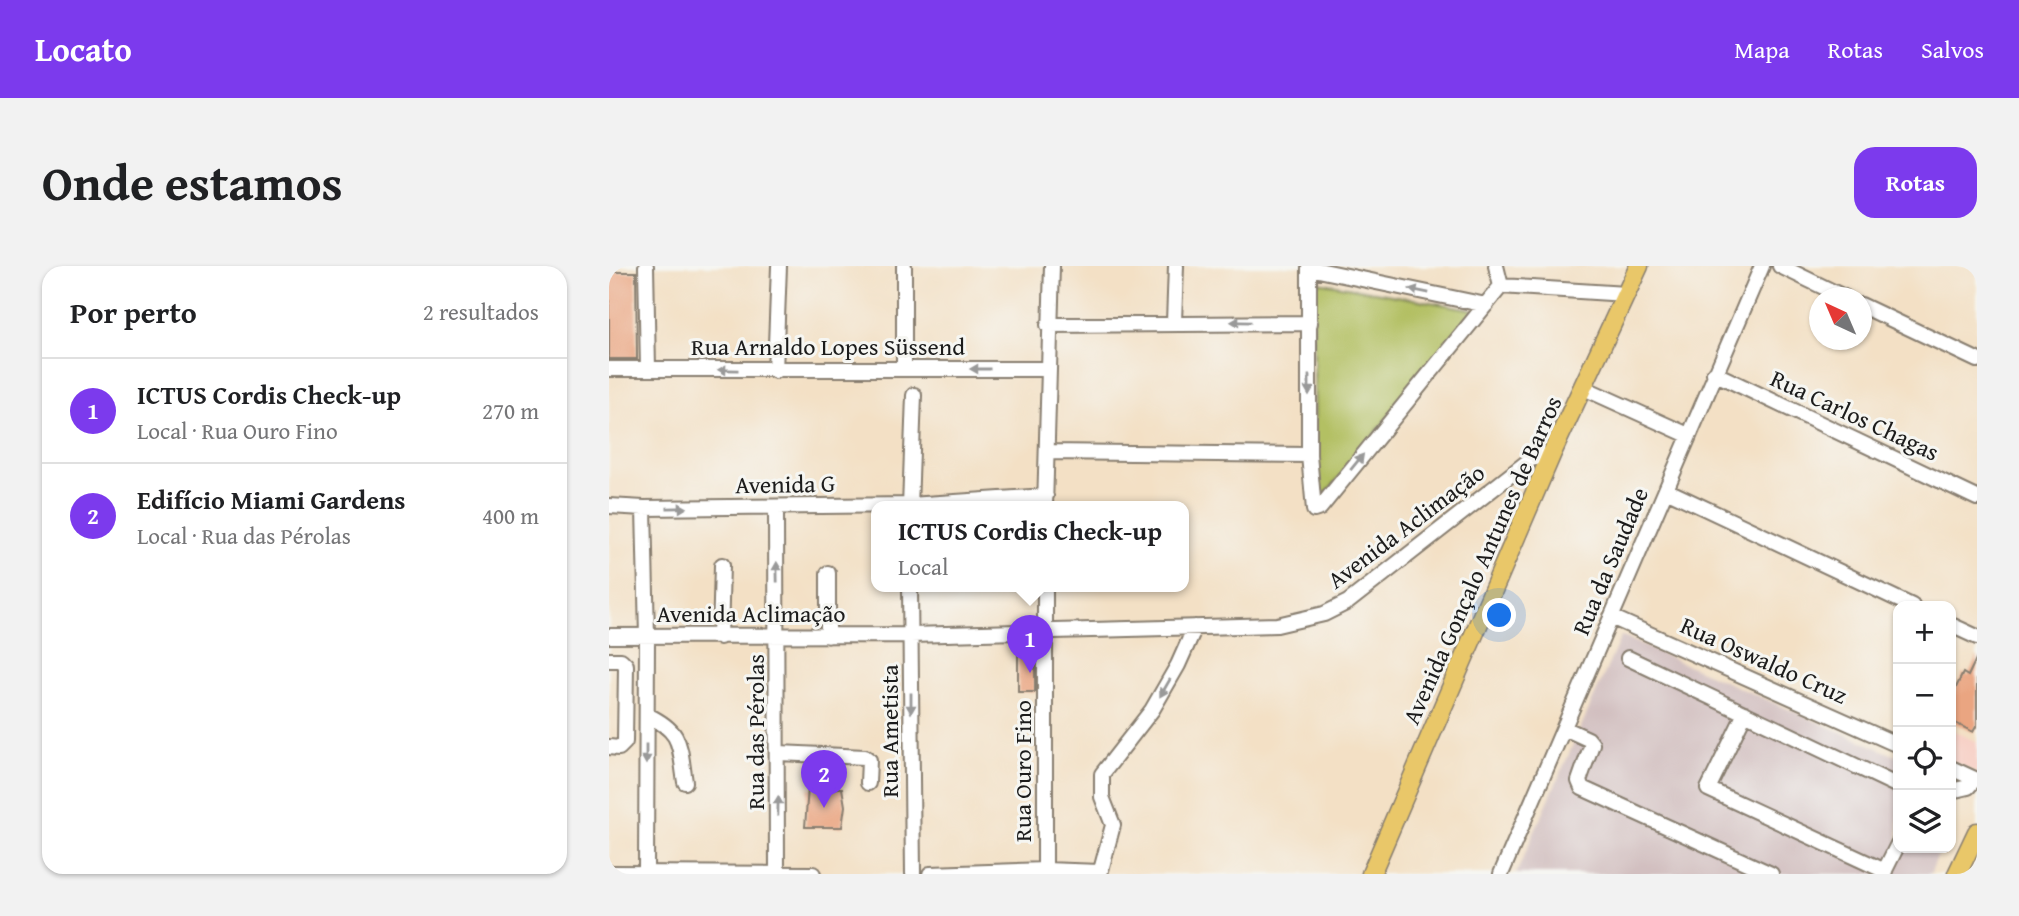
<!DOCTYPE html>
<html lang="pt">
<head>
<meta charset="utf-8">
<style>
  :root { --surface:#fff; --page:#f2f2f2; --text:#202124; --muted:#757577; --line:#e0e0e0; --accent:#7c3aed }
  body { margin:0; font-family:"Gentium Book Plus",serif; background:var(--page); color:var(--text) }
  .controls { position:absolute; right:21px; bottom:21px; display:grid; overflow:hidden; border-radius:14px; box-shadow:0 2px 5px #0004 }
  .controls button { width:63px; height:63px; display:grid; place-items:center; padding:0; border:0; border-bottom:2px solid var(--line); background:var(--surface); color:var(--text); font:35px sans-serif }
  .compass { position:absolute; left:1200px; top:21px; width:63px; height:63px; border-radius:50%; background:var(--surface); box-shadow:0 2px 5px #0004; rotate:316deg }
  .you { position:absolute; left:891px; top:350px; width:24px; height:24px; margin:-18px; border:5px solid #fff; border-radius:50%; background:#1a73e8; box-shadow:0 0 0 10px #1a73e833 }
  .badge { display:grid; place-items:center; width:46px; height:46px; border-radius:50%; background:var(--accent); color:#fff; font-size:23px; font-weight:700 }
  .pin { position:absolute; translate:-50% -58px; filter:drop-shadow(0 2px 4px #0008) }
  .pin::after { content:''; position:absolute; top:37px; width:24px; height:21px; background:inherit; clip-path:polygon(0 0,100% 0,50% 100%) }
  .popup { position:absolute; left:262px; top:235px; width:318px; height:91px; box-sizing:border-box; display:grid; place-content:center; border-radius:14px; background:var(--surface); filter:drop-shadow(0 2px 5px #0005); font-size:23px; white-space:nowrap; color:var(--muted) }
  .popup b { font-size:26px; color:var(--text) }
  .popup::after { content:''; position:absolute; left:50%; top:100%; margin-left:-14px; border:14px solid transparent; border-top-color:var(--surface) }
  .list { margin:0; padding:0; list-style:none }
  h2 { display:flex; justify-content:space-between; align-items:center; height:91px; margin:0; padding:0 28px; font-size:30px }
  h2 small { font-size:23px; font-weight:400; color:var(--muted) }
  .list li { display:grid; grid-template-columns:46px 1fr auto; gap:21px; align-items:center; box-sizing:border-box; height:105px; padding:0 28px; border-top:2px solid var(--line) }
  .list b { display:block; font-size:26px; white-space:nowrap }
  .list p { margin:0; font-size:23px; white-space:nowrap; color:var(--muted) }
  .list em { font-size:23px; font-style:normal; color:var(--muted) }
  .icon { flex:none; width:38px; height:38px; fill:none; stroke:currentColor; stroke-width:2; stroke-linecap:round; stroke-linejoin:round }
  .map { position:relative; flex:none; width:1368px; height:608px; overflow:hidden; border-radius:21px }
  header { display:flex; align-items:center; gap:42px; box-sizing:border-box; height:98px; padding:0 35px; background:var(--accent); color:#fff }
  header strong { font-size:33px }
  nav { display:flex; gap:38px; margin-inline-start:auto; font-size:24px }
  .intro { display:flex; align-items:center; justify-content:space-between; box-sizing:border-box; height:168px; padding:0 42px }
  h1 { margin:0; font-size:49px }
  .button { padding:18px 32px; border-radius:21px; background:var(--accent); color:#fff; font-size:24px; font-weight:700 }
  main { display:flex; gap:42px; padding:0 42px }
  aside { flex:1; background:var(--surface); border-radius:21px; box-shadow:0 2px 5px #0004 }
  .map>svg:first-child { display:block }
</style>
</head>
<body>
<header>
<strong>Locato</strong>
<nav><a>Mapa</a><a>Rotas</a><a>Salvos</a></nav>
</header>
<div class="intro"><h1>Onde estamos</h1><a class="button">Rotas</a></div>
<main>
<aside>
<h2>Por perto<small>2 resultados</small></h2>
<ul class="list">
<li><span class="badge">1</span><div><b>ICTUS Cordis Check-up</b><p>Local · Rua Ouro Fino</p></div><em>270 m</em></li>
<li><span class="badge">2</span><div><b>Edifício Miami Gardens</b><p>Local · Rua das Pérolas</p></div><em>400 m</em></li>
</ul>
</aside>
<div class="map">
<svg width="1368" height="608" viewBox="0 0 1368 608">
  <rect width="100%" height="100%" fill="#f6f6f2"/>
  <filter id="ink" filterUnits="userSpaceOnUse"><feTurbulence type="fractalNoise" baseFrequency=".0143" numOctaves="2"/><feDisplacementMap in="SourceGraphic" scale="14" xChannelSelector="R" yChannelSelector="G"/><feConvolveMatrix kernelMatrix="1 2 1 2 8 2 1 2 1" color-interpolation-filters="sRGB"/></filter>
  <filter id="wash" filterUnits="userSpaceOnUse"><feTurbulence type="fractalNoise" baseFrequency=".00686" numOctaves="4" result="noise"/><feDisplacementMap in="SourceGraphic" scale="28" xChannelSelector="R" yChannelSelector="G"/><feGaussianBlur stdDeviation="1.57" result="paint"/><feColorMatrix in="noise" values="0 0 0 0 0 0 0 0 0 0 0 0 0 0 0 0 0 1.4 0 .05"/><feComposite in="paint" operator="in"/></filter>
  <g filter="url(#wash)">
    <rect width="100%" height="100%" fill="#f3e0c5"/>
    <!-- built -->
    <path fill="#f7d1c7" d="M1342 463 1368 476V507L1342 494Z"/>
    <!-- industrial -->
    <path fill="#d2bfc0" d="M1012 370 1289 491V582H1332L1321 608H907Z"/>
    <!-- green -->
    <path fill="#b3c063" stroke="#686e40" stroke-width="2" d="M704 15 866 44 707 240Z"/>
    <g id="blocks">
      <!-- building -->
      <path fill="#eaa581" d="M0 6H27L28 93H0Z
        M413 380H426V426H409V388H413Z
        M1368 391V459L1364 466 1342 455V432L1354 407 1359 410Z
        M199 522H233L236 540 233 561H196Z"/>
    </g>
  </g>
  <g filter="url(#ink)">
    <use href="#blocks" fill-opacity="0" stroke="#887e70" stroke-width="2"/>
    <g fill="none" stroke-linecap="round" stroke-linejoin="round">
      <defs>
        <path id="minor" d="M37 0 39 103
          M887 0 892 20
          M1171 0 1237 32
          M877 39 700 2V189L705 244 711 242 892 20 1017 28
          M1252 39 1368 94
          M565 56 567 0
          M439 59 701 57
          M295 102V0
          M0 103H439
          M166 105 170 0
          M1105 107 1368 232
          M975 122 1079 169
          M439 186 700 189
          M1057 224 1303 340
          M0 240 35 242 301 239 437 230
          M167 241 168 608
          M301 241 305 129
          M436 241 443 0
          M35 242 38 371 37 608
          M219 307V370
          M301 321 304 608
          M1002 351 1289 479
          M1342 359 1368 371
          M0 370 302 369 668 359 715 348 739 336 922 193 943 187
          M111 371 113 299
          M1019 392 1289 520
          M0 394H12L17 399 16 476 10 482 0 481
          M1136 447 1099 523 1276 605
          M38 449C74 466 70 479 76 516
          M955 462 979 473 983 478 970 515 973 522 1162 608
          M170 487 256 491 260 494 259 517
          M1342 502 1368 514
          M1342 525 1359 521 1366 513
          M436 604V321
          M0 607 204 608
          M321 608 436 604 491 606
          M491 608 504 559 493 531V508L543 444 569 399 586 361
          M892 608 1153 0
          M1274 608 1289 578"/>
        <path id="major" d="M762 608 943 187 1030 0
          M1348 608 1368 566"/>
      </defs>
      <!-- minor casing -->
      <use href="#minor" stroke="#887e70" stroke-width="18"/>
      <!-- major casing -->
      <use href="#major" stroke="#887e70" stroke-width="21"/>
      <!-- minor -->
      <use href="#minor" stroke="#fff" stroke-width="14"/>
      <!-- major -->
      <use href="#major" stroke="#e9c769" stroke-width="18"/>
    </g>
    <!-- one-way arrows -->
    <defs><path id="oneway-solid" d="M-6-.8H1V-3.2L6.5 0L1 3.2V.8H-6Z" transform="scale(1.75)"/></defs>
    <g fill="#999">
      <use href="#oneway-solid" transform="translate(810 25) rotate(-168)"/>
      <use href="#oneway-solid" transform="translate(632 56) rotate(-179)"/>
      <use href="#oneway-solid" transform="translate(371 103) rotate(-180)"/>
      <use href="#oneway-solid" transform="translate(119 104) rotate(-179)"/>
      <use href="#oneway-solid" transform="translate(700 119) rotate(90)"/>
      <use href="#oneway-solid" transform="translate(748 196) rotate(-51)"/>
      <use href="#oneway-solid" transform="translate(68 242) rotate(-1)"/>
      <use href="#oneway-solid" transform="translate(168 306) rotate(-91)"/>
      <use href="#oneway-solid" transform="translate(556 422) rotate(120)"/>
      <use href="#oneway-solid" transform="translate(302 437) rotate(90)"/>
      <use href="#oneway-solid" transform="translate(37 488) rotate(90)"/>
      <use href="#oneway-solid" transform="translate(169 540) rotate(-89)"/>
    </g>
  </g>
  <g text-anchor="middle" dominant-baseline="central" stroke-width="6" stroke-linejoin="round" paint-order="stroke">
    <!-- street labels -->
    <g font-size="24" fill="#1c1c1c" stroke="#f6f6f2">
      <text x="219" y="80">Rua Arnaldo Lopes Süssend</text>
      <text transform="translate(1246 149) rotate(25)">Rua Carlos Chagas</text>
      <text transform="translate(176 218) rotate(-1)">Avenida G</text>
      <text transform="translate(797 260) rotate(-37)">Avenida Aclimação</text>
      <text transform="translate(873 294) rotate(-66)">Avenida Gonçalo Antunes de Barros</text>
      <text transform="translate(1001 295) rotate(-67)">Rua da Saudade</text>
      <text x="142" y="347">Avenida Aclimação</text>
      <text transform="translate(1155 394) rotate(24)">Rua Oswaldo Cruz</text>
      <text transform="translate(280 465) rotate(-90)">Rua Ametista</text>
      <text transform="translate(146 466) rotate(-90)">Rua das Pérolas</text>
      <text transform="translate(413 505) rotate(-90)">Rua Ouro Fino</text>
    </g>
  </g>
</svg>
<div class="controls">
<button>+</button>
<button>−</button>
<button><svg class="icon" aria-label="locate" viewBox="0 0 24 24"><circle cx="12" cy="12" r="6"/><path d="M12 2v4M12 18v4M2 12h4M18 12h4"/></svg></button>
<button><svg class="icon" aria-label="layers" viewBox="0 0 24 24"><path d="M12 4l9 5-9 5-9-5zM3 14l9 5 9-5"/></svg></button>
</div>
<svg class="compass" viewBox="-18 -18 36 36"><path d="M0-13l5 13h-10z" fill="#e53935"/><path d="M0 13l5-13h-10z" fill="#757577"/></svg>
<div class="you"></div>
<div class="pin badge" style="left:421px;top:407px">1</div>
<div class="popup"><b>ICTUS Cordis Check-up</b>Local</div>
<div class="pin badge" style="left:215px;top:542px">2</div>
</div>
</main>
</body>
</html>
